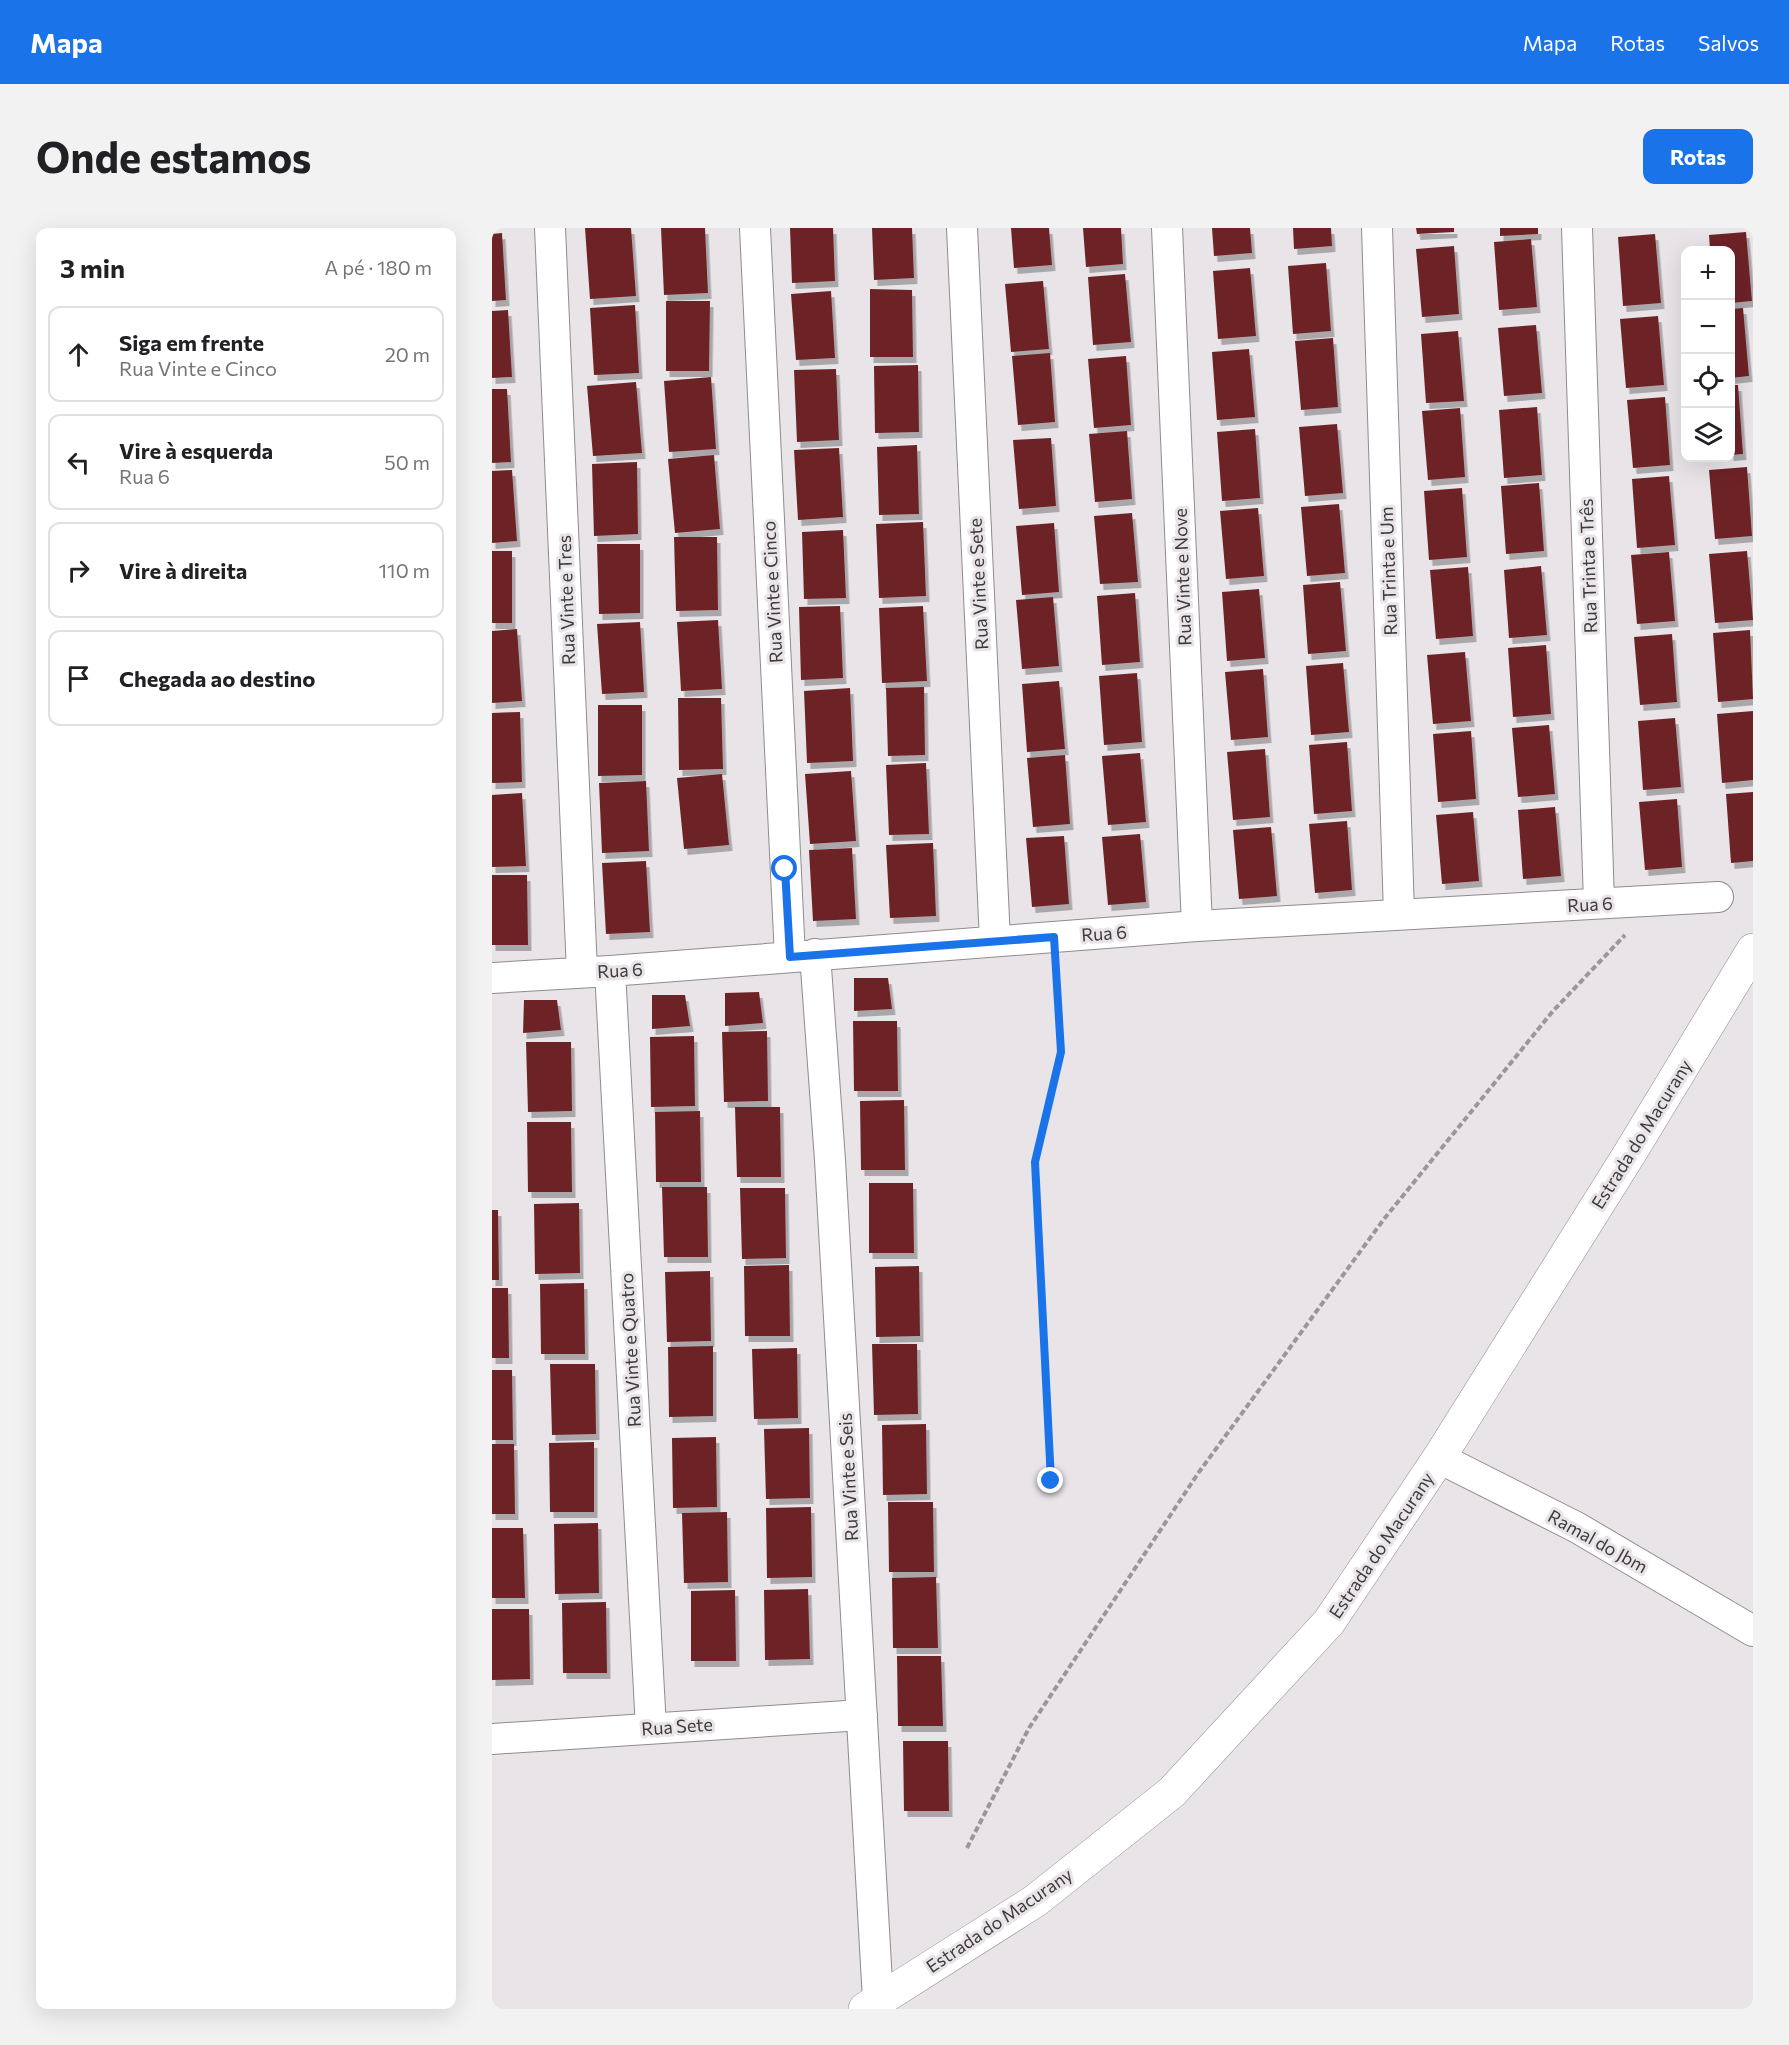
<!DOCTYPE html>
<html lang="pt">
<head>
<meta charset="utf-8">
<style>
  :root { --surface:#fff; --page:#f2f2f2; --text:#202124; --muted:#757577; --line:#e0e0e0; --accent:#1a73e8 }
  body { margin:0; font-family:Commissioner,sans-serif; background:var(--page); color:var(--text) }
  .controls { position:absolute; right:18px; top:18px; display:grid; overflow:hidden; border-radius:12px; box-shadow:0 6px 24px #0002 }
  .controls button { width:54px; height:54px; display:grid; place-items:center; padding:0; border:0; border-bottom:2px solid var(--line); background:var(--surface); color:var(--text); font:30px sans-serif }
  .stop { position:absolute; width:18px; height:18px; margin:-14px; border:4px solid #1a73e8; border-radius:50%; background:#fff }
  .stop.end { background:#1a73e8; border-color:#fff; box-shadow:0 2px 6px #0008 }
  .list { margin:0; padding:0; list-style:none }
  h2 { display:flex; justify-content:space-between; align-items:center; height:78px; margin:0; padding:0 24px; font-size:26px }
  h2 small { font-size:20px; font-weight:400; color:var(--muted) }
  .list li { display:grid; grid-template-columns:39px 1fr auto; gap:18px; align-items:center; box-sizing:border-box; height:96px; margin:0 12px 12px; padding:0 12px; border:2px solid var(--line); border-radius:12px }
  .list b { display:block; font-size:22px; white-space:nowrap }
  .list p { margin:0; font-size:20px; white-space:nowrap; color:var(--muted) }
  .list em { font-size:20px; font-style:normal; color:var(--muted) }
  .icon { flex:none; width:33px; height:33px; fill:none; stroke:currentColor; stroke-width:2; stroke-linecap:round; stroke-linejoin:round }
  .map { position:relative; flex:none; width:1261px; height:1781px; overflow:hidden; border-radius:12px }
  header { display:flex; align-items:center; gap:36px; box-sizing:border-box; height:84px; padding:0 30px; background:var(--accent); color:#fff }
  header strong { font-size:28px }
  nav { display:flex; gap:33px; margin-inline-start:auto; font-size:21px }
  .intro { display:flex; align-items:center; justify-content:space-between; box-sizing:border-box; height:144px; padding:0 36px }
  h1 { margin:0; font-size:42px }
  .button { padding:15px 27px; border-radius:12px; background:var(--accent); color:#fff; font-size:21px; font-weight:700 }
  main { display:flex; gap:36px; padding:0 36px }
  aside { flex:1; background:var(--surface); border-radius:12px; box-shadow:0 6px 24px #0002 }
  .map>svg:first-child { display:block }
</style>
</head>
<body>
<header>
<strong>Mapa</strong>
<nav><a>Mapa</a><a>Rotas</a><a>Salvos</a></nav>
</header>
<div class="intro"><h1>Onde estamos</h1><a class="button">Rotas</a></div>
<main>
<aside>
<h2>3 min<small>A pé · 180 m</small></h2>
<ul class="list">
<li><svg class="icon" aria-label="ahead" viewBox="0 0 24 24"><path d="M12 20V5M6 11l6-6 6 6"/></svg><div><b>Siga em frente</b><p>Rua Vinte e Cinco</p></div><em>20 m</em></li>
<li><svg class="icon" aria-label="left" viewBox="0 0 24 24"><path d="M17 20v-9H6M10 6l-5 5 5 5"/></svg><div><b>Vire à esquerda</b><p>Rua 6</p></div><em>50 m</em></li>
<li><svg class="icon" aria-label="right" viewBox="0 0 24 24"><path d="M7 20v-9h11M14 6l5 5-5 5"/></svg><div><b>Vire à direita</b></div><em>110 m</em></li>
<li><svg class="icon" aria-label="arrive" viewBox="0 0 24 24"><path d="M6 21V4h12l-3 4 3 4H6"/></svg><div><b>Chegada ao destino</b></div></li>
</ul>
</aside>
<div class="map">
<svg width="1261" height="1781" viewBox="0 0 1261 1781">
  <defs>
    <filter id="shadow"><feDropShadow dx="3.5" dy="6" stdDeviation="0" flood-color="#0004"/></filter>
  </defs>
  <rect width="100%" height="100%" fill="#e8e4e8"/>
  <!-- building -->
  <path fill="#6d2427" filter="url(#shadow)" d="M93 0H139L144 68 98 71Z
    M169 0H213L216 65 172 67Z
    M298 0H341L343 53 300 55Z
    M380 0H420L422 50 382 52Z
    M519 0H557L560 37 522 40Z
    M591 0H629L631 36 594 39Z
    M720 0H758L760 25 722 28Z
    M801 0H839L840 18 802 21Z
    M924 0H962V4L925 6Z
    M1008 0H1046V6L1008 8Z
    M1254 4 1260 73 1238 75V22H1218L1217 7Z
    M10 5 14 72 0 73V6Z
    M1163 6 1169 75 1131 78 1126 9Z
    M1039 11 1045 79 1007 82 1002 14Z
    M962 18 967 86 930 89 924 21Z
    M834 35 839 103 801 106 796 38Z
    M758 40 764 108 726 111 721 43Z
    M633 46 639 114 601 117 596 49Z
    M551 53 557 121 519 124 513 56Z
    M378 61 420 62 421 129H378Z
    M339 63 343 130 304 132 299 66Z
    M174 73H218L217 143H174Z
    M143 77 147 145 102 147 98 80Z
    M1251 80 1257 148 1238 150V81Z
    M16 82 20 149 0 150V83Z
    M1166 88 1172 157 1134 160 1128 91Z
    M1044 97 1050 165 1012 168 1006 100Z
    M966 103 972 173 934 175 929 106Z
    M841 110 846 179 809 182 803 113Z
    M757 121 763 189 725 192 720 124Z
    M558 125 563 194 526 197 520 128Z
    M634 128 639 197 602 200 596 131Z
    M426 137 427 204 383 205 382 138Z
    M344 141 347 212 305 214 302 142Z
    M219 149 224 221 177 224 172 153Z
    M144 154 150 225 101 228 95 158Z
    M1238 157H1246L1251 226 1238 227Z
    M0 161H15L19 234 0 235Z
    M1173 169 1178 237 1141 240 1135 172Z
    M1045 179 1050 247 1012 250 1007 182Z
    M968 180 973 249 936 252 930 183Z
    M845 196 851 265 813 268 807 199Z
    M763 201 768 270 730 273 725 204Z
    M635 203 640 271 603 274 597 206Z
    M559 210 564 278 527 281 521 212Z
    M425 217 427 286 387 287 385 219Z
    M347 220 351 289 306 292 302 222Z
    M222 227 228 301 183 305 176 231Z
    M145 234 146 306 102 308 100 236Z
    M1255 239 1260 308 1223 311 1217 242Z
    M20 242 25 313 0 315V243Z
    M1177 248 1183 317 1145 320 1140 251Z
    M1047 255 1052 323 1014 326 1009 258Z
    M970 260 975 329 937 332 932 263Z
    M847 276 853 345 815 348 809 279Z
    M766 280 772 348 734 351 728 283Z
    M640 285 646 354 608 356 602 288Z
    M431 294 434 368 387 370 384 296Z
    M562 295 567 364 530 367 524 298Z
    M351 302 354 370 312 371 310 304Z
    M182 309H225L226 382 184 383Z
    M105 316H148V385L107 386Z
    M0 323H20V395H0Z
    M1255 323 1261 392 1223 395 1217 326Z
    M1177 324 1183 393 1145 396 1139 327Z
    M1049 338 1055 407 1017 410 1012 342Z
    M976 339 981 408 944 411 938 342Z
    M848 354 854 423 816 426 811 357Z
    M767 361 773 430 735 433 730 364Z
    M643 365 648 434 610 437 605 368Z
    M561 369 567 438 530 441 524 372Z
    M348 378 351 450 309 452 307 379Z
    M431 378 435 453 390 455 387 380Z
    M226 392 230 461 189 463 185 394Z
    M148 394 152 464 110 466 105 396Z
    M25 401 30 473 0 475V403Z
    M1258 402 1261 471 1226 474 1221 405Z
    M1180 406 1185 474 1148 477 1142 409Z
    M1054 417 1059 486 1021 489 1016 420Z
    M973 424 979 493 941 496 935 427Z
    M851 435 857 504 819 507 814 438Z
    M771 441 776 509 739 512 733 444Z
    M645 445 650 514 612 517 607 448Z
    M567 453 573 521 535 524 530 456Z
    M432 459 433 527 396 528 394 460Z
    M358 460 361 533 315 535 312 463Z
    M186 470H229L231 541 187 542Z
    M106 477H150V547L106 548Z
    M1261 483V552L1230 555 1225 486Z
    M28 484 30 554 0 555V485Z
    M1183 490 1189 559 1151 562 1146 493Z
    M1057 497 1063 566 1026 569 1020 500Z
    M979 503 984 571 946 574 941 506Z
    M855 514 860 583 822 586 817 517Z
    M773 521 778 589 741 592 735 524Z
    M648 525 654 594 616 597 610 528Z
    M573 527 578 596 541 599 535 530Z
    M434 535 437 606 397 607 394 537Z
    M359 543 364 613 318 616 313 546Z
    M230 546 237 617 192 621 185 550Z
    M154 553 157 623 110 625 107 555Z
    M1261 564V633L1239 635 1234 566Z
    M30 565 34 638 0 639V567Z
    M1185 571 1190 639 1153 642 1147 574Z
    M1063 579 1069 648 1031 651 1026 582Z
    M981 584 987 653 950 656 944 587Z
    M855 593 860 662 823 665 817 596Z
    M779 599 785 668 747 671 741 602Z
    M648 606 654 674 616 677 610 609Z
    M572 608 577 676 540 679 534 610Z
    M441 615 444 688 398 690 394 617Z
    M360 620 364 691 321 693 317 622Z
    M154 633 158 704 114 706 110 635Z
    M0 647H35L36 717H0Z
    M362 750H396L400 781 362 783Z
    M267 764 271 795 233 798V765Z
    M160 767H193L198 798 160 801Z
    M32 772H65L69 802 31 805Z
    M361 793H405L406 863H362Z
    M275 803 276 873 232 874 230 804Z
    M202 808 203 878 159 879 158 809Z
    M34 814H79L80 883 36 884Z
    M412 872 413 942H369L368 873Z
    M243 879H288L289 949H245Z
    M208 883 209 954H164L163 884Z
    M35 894H79L80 964H36Z
    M377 955H421L422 1025H377Z
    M170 959H215L216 1029H172Z
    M248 960H293L294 1030 250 1031Z
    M87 975 88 1045 43 1046 42 976Z
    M0 982H6L7 1052H0Z
    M297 1037 298 1108H253L252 1038Z
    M427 1038 428 1108 384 1109 383 1039Z
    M218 1043 219 1113 175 1114 173 1044Z
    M92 1055 93 1126H49L48 1056Z
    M0 1060H16L17 1130H0Z
    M380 1116H425L426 1186 382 1187Z
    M221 1118V1188L177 1189 176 1119Z
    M305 1120 306 1190 262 1191 260 1121Z
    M58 1136H103L104 1206 60 1207Z
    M0 1142H20L21 1212H0Z
    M434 1196 435 1266 391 1267 390 1197Z
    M317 1200 318 1270 274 1271 272 1201Z
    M224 1209 225 1279 181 1280 180 1210Z
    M102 1214V1284H58L57 1215Z
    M0 1216H22L23 1286H0Z
    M396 1274H441L442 1344H397Z
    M319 1279 320 1349 275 1350 274 1280Z
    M235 1284 236 1354 192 1355 190 1285Z
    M106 1295 107 1365 63 1366 62 1296Z
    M0 1300H31L33 1370H0Z
    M444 1349 446 1420H401L400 1350Z
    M316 1361 318 1431 273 1432 272 1362Z
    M243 1362 244 1433H199V1363Z
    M114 1374 115 1445H71L70 1375Z
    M0 1381H37L38 1451 0 1452Z
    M405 1428H449L451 1498H406Z
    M411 1513H456L457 1583H412Z"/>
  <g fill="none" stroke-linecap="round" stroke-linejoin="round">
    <defs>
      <path id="street" d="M58 0 90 744
        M263 0 298 729
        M470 0 503 713
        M675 0 705 698
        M885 0 907 686
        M1085 0 1107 675
        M323 726 338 932 386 1772
        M118 743 159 1500
        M0 750 118 743 705 698 1226 669
        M947 1230 1084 1299 1261 1403
        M0 1511 370 1487"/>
      <path id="secondary" d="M373 1781 543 1673 680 1564 837 1394 947 1230 1138 925 1261 722"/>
    </defs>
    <!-- street casing -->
    <use href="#street" stroke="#8f8b8f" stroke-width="32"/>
    <!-- secondary casing -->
    <use href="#secondary" stroke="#8f8b8f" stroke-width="34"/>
    <!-- path -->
    <path stroke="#9a979a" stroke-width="4" stroke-dasharray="6 3" stroke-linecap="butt" d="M559 1253 543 934 569 824 564 739
      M475 1620 537 1500 707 1244 892 991 1061 783 1133 707"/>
    <!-- street -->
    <use href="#street" stroke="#fff" stroke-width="30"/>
    <!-- secondary -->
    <use href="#secondary" stroke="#fff" stroke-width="33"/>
  </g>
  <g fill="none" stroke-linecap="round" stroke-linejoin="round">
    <!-- route -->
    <path stroke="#1a73e8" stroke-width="8" d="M293 641 298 729 562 709 569 824 543 934 559 1253"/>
  </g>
  <g text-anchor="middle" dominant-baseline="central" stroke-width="6" stroke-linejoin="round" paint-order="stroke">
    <!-- street labels -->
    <g font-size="18" fill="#3d3b3d" stroke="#e8e4e8">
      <text transform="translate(1096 338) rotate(-92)">Rua Trinta e Três</text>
      <text transform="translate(896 343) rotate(-92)">Rua Trinta e Um</text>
      <text transform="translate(690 349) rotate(-92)">Rua Vinte e Nove</text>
      <text transform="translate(486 356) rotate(-93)">Rua Vinte e Sete</text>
      <text transform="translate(280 364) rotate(-93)">Rua Vinte e Cinco</text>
      <text transform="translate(74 372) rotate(-92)">Rua Vinte e Tres</text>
      <text transform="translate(1098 676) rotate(-3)">Rua 6</text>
      <text transform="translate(612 705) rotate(-4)">Rua 6</text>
      <text transform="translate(128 742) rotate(-3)">Rua 6</text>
      <text transform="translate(1149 906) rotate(-58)">Estrada do Macurany</text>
      <text transform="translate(138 1122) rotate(-93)">Rua Vinte e Quatro</text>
      <text transform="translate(356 1249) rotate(-93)">Rua Vinte e Seis</text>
      <text transform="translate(1106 1313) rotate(29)">Ramal do Jbm</text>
      <text transform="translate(889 1317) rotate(-56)">Estrada do Macurany</text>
      <text transform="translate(185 1498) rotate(-4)">Rua Sete</text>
      <text transform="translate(507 1692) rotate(-34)">Estrada do Macurany</text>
    </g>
  </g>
</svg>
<div class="controls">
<button>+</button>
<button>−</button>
<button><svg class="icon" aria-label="locate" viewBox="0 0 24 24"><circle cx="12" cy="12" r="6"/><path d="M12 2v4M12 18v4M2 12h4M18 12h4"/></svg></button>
<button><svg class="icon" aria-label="layers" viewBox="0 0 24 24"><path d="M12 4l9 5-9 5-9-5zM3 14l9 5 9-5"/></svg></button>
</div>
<div class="stop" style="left:293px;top:641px"></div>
<div class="stop end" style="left:559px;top:1253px"></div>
</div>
</main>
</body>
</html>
